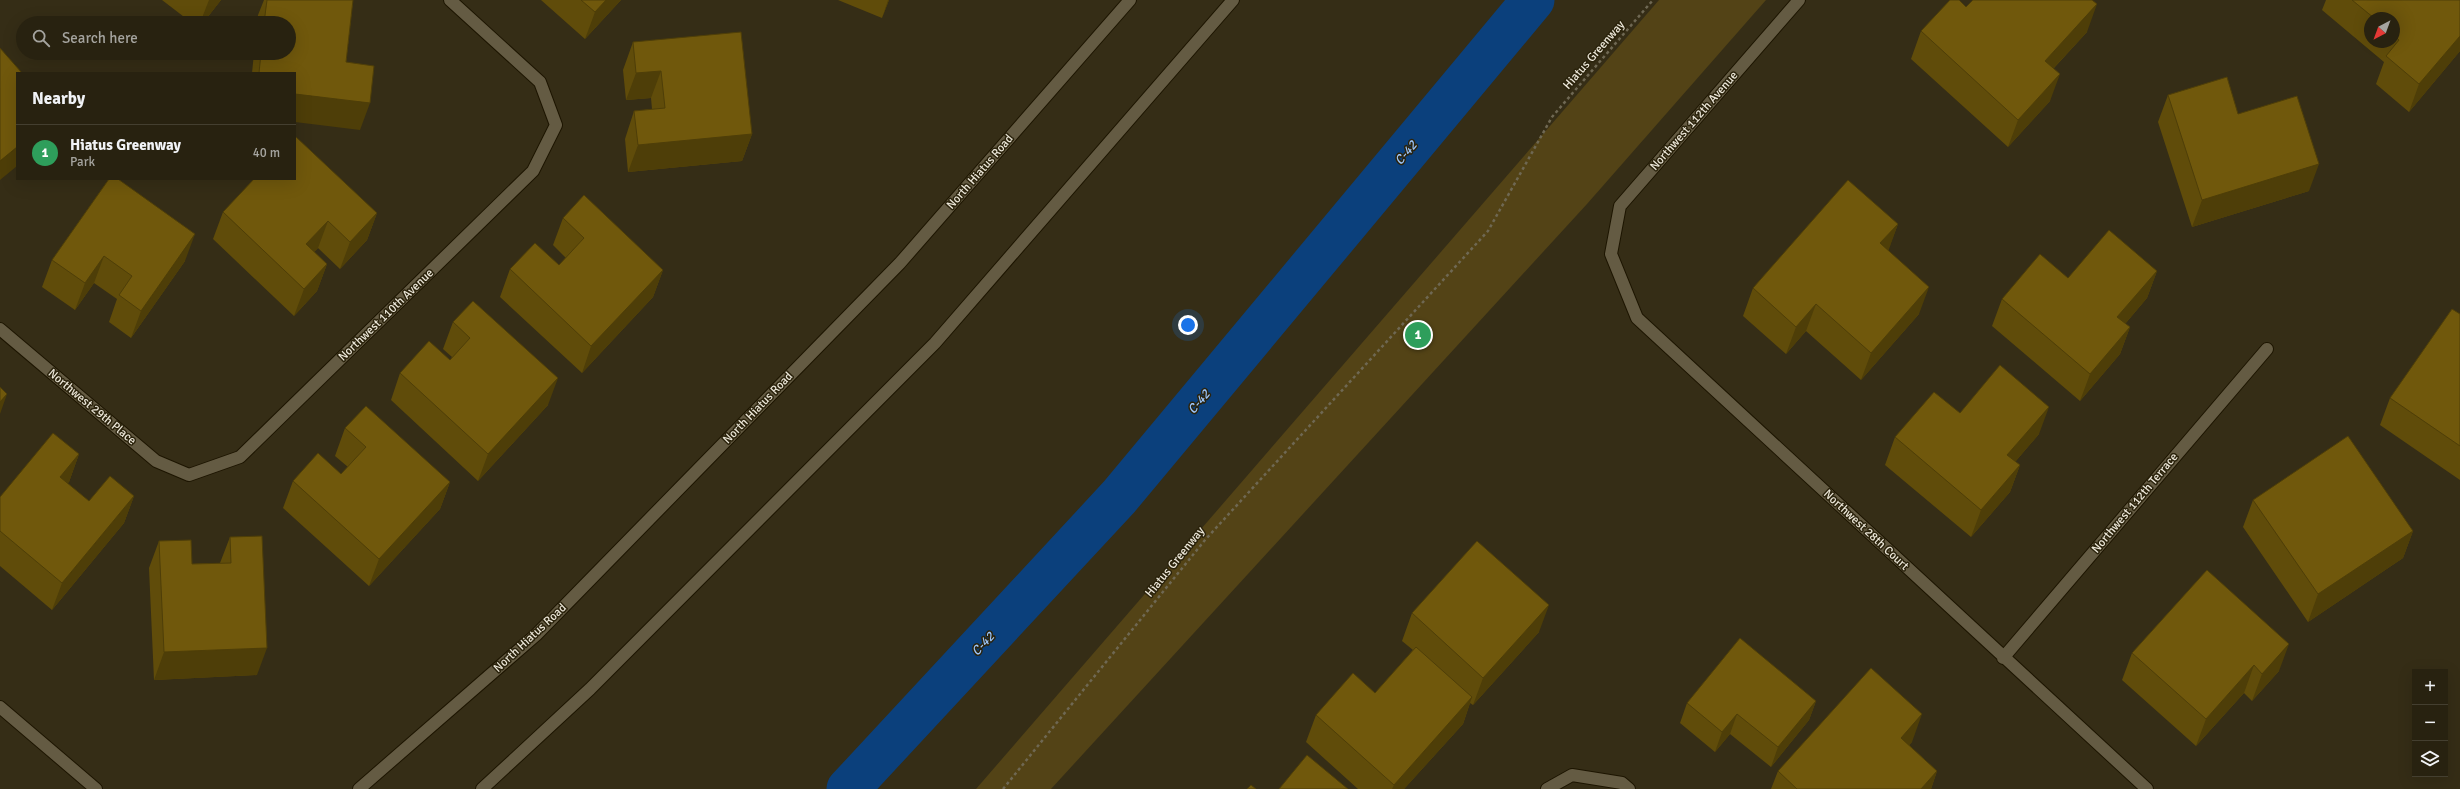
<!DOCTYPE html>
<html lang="en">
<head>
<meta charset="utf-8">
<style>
  :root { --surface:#282210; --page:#342f1e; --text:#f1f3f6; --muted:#a5a49f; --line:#443f30; --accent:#d93025 }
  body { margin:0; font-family:Signika,sans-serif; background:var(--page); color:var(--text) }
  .controls { position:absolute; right:12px; bottom:12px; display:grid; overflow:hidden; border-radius:0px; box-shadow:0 4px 16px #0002 }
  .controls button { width:36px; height:36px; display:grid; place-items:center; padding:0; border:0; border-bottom:1px solid var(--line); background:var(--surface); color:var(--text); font:20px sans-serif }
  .compass { position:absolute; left:2364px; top:12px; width:36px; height:36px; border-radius:50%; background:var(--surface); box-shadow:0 4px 16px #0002; rotate:221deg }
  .you { position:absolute; left:1188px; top:325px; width:14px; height:14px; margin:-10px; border:3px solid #fff; border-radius:50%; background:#1a73e8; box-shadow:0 0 0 6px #1a73e833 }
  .badge { display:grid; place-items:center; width:26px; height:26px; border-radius:50%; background:var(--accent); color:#fff; font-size:13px; font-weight:700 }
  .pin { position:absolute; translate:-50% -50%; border:2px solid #fff; box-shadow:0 1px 4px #0006 }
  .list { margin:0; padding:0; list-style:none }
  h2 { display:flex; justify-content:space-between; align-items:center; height:52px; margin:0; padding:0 16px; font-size:17px }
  h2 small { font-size:13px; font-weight:400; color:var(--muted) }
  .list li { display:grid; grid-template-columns:26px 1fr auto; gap:12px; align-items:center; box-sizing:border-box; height:56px; padding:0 16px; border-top:1px solid var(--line) }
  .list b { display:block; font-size:15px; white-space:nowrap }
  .list p { margin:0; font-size:13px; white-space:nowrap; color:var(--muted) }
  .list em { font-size:13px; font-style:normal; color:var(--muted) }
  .icon { flex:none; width:22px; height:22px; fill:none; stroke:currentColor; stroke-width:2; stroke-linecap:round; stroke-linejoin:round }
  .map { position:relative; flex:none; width:2460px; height:789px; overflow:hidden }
  .search { position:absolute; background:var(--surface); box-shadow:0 4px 16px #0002; left:16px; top:16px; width:280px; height:44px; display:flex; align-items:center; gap:10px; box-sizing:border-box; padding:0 14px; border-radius:22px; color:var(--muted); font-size:15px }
  .panel { position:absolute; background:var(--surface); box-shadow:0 4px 16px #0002; left:16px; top:72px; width:280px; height:108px; border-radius:0px }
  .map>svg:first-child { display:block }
</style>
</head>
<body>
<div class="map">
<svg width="2460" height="789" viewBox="0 0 2460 789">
  <rect width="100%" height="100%" fill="#352d16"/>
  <!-- green -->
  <path fill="#534316" d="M1659 0H1766L1587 204 1051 789H976Z"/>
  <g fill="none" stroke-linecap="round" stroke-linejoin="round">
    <!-- canal -->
    <path stroke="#0b407c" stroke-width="43" d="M848 789 1119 497 1533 0"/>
    <defs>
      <path id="minor" d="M1799 0 1620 206 1611 254 1637 318 2147 789
        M0 329 156 461 189 475 240 457 533 171 556 125 540 82 450 0
        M2003 658 2267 349
        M1547 789 1572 775 1622 783 1629 789"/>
      <path id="tertiary" d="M0 707 96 789"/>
      <path id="secondary" d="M359 789 536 635 900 263 1130 0
        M482 789 590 689 935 343 1233 0"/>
    </defs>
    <!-- minor casing -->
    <use href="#minor" stroke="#1d1501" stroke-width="14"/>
    <!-- tertiary casing -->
    <use href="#tertiary" stroke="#1d1501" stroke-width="14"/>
    <!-- secondary casing -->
    <use href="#secondary" stroke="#1d1501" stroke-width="14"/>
    <!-- path -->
    <path stroke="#6f6853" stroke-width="2.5" stroke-dasharray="3 3" stroke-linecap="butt" d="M1003 789 1205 540 1488 231 1552 117 1653 0"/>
    <!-- minor -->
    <use href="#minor" stroke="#645b43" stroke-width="12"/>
    <!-- tertiary -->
    <use href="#tertiary" stroke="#645b43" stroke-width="12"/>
    <!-- secondary -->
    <use href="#secondary" stroke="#645b43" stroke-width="12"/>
  </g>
  <!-- wall -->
  <path fill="#604c0a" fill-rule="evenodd" d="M162 0H221L203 23H192Z
    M264 0H353L346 62 360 130 295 73H252L254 53H289V23H257L258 15Z
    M541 0H621L585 39Z
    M838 0H889L882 18Z
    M2326 0H2460V51L2409 112 2376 84 2384 62 2322 10ZM2370 18H2394V42H2370Z
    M1966 7 2087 32 2054 68 2050 101 2008 147 1911 59 1921 31Z
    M633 42 752 134 742 161 628 172 625 139 634 111 652 109 651 98 626 100 623 70Z
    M2168 95 2238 114 2309 191 2192 227 2158 122Z
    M109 179 185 261 131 338 109 322 117 299 94 283 75 310 42 287 52 260Z
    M223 212 377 213 367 240 340 269 318 248 314 252 327 264 317 291 294 316 213 239Z
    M563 218 663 270 653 297 582 373 500 297 510 269 559 265 566 258 553 245Z
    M1898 224 1888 250 1919 314 1861 380 1806 331 1786 354 1743 316 1753 288Z
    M2157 271 2147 298 2125 324 2130 327 2120 354 2080 401 1992 326 2002 299 2068 278Z
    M2460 314V480L2380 425 2390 398Z
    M453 322 548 405 478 481 391 400 400 373 450 360 452 357 443 349Z
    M1960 413 2039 434 2015 462 2020 465 2010 492 1971 537 1885 465 1895 437Z
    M345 428 450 482 440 509 369 586 283 508 293 481 341 474 348 467 335 456Z
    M79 454 69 482 67 483 89 501 134 496 124 523 52 610 0 566V497Z
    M2253 500 2413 531 2403 558 2308 622 2243 527Z
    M230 537 257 675 154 680 149 568 159 541 192 564 220 563Z
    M2207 570 2279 671 2252 701 2244 693 2196 746 2122 680 2132 653Z
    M1412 613 1539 632 1473 705 1470 703 1463 724 1404 789H1358L1306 742 1316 715 1375 693 1413 650 1402 641Z
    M1816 701 1809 720 1771 767 1730 734 1715 752 1680 723 1687 703Z
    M1912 742 1909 745 1937 771 1931 789H1771L1778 771Z"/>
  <!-- shaded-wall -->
  <path fill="#4e3e08" d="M209 0H221L203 23H200Z
    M606 0H621L585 39 595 12Z
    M888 0H889L882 18Z
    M2097 4 2087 32 2035 88 2045 61Z
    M2460 36V51L2409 112 2419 84Z
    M661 71 651 98 626 100 636 73Z
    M2060 74 2050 101 2008 147 2018 120Z
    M295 94 370 103 360 130 295 122Z
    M752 134 742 161 628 172 638 145Z
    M17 147V166L0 180V161Z
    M2319 164 2309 191 2192 227 2202 200Z
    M377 213 367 240 340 269 350 242Z
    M328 221 318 248 296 271 306 244Z
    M1898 224 1888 252 1880 243Z
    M195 234 185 261 131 338 141 311Z
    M104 256 94 283 75 310 85 283Z
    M327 264 317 291 294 316 304 289Z
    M663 270 653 297 582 373 591 346Z
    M2157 271 2147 298 2108 344 2117 317Z
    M1929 287 1919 314 1861 380 1871 353Z
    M1816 304 1806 331 1786 354 1796 327Z
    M2130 327 2120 354 2080 401 2090 374Z
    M558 378 548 405 478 481 488 454Z
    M7 394 0 414V402Z
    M2049 407 2039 434 1997 483 2007 455Z
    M79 454 69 482 50 504 60 477Z
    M2020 465 2010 492 1971 537 1981 510Z
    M450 482 440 509 369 586 379 559Z
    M134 496 124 523 52 610 62 583Z
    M2413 531 2403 558 2308 622 2318 594Z
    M1549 605 1539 632 1473 705 1483 678Z
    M2289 644 2279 671 2252 701 2262 674Z
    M267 648 257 675 154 680 164 652Z
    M2254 665 2244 693 2196 746 2206 719Z
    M1472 697 1463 724 1404 789H1392L1394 785Z
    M1816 701 1809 720 1771 767 1778 747Z
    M1737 714 1730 734 1715 752 1722 732Z
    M1922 714 1912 742 1891 765 1901 738Z
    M1937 771 1931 789H1921Z"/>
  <!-- building -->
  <path fill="#70580c" stroke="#4e3e08" d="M267 0H353L346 62 374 66 370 103 295 94V73H259L261 53H289V23H264Z
    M581 0H606L595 12Z
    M1950 0H1959L1966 7 1973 0H2092L2097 4 2045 61 2060 74 2018 120 1921 31Z
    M2352 0H2460V36L2419 84 2386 56 2399 40 2394 35V18H2374Z
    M741 32 752 134 638 145 634 111 665 108 661 71 636 73 633 42Z
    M0 48 22 73H17V147L0 161Z
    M2227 77 2238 114 2297 96 2319 164 2202 200 2168 95Z
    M295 136 377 213 350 242 328 221 306 244 327 264 304 289 223 212 254 179H295Z
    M109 179H118L195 234 141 311 119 295 132 276 104 256 85 283 52 260Z
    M1848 180 1898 224 1880 243 1929 287 1871 353 1816 304 1796 327 1753 288Z
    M584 195 663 270 591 346 510 269 535 243 559 265 584 238 563 218Z
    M2109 230 2157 271 2117 317 2130 327 2090 374 2002 299 2040 254 2068 278Z
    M473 301 558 378 488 454 400 373 429 341 450 360 470 338 453 322Z
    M2452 309 2460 314V446L2390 398Z
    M2000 365 2049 407 2007 455 2020 465 1981 510 1895 437 1934 392 1960 413Z
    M0 387 7 394 0 402Z
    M366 406 450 482 379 559 293 481 318 453 341 474 366 447 345 428Z
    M53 433 79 454 60 477 89 501 110 476 134 496 62 583 0 531V497Z
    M2348 436 2413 531 2318 594 2253 500Z
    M262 536 267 648 164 652 159 541 191 540 192 564 231 563 230 537Z
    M1477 541 1549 605 1483 678 1412 613Z
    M2207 570 2289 644 2262 674 2254 665 2206 719 2132 653Z
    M1740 638 1816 701 1778 747 1737 714 1722 732 1687 703Z
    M1416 647 1472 697 1394 785 1316 715 1353 673 1375 693Z
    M1871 668 1922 714 1901 738 1937 771 1921 789H1797L1778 771Z
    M1307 755 1348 789H1279Z
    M1251 785 1256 789H1247Z"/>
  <g text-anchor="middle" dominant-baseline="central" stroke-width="3" stroke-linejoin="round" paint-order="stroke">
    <!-- street labels -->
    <g font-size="12" fill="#ede8da" stroke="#2b230c">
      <text transform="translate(1594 55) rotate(-49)">Hiatus Greenway</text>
      <text transform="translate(1694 121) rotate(-49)">Northwest 112th Avenue</text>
      <text transform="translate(980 172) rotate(-49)">North Hiatus Road</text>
      <text transform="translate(386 315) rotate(-44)">Northwest 110th Avenue</text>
      <text transform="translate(92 407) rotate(40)">Northwest 29th Place</text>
      <text transform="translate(758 408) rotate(-46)">North Hiatus Road</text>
      <text transform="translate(2135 503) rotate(-50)">Northwest 112th Terrace</text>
      <text transform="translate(1866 530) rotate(43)">Northwest 28th Court</text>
      <text transform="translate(1175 562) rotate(-51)">Hiatus Greenway</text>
      <text transform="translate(530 638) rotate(-43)">North Hiatus Road</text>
    </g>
    <!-- water labels -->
    <g font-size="13" font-style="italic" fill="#9dc6fb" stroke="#2b230c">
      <text transform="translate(1406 153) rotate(-50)">C-42</text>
      <text transform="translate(1199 402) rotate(-50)">C-42</text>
      <text transform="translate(983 644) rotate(-47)">C-42</text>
    </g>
  </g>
</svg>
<div class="controls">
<button>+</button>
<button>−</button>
<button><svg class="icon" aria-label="layers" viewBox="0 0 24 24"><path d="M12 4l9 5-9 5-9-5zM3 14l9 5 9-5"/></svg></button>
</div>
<svg class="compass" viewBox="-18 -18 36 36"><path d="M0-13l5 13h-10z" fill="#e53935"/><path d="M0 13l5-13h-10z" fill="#a5a49f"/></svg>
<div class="you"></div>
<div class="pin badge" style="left:1418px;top:335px;background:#2e9e5b">1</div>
<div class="search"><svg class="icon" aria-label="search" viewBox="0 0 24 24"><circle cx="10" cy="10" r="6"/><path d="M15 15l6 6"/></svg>Search here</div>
<section class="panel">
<h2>Nearby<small></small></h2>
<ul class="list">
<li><span class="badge" style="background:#2e9e5b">1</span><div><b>Hiatus Greenway</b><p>Park</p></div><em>40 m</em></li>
</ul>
</section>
</div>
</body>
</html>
